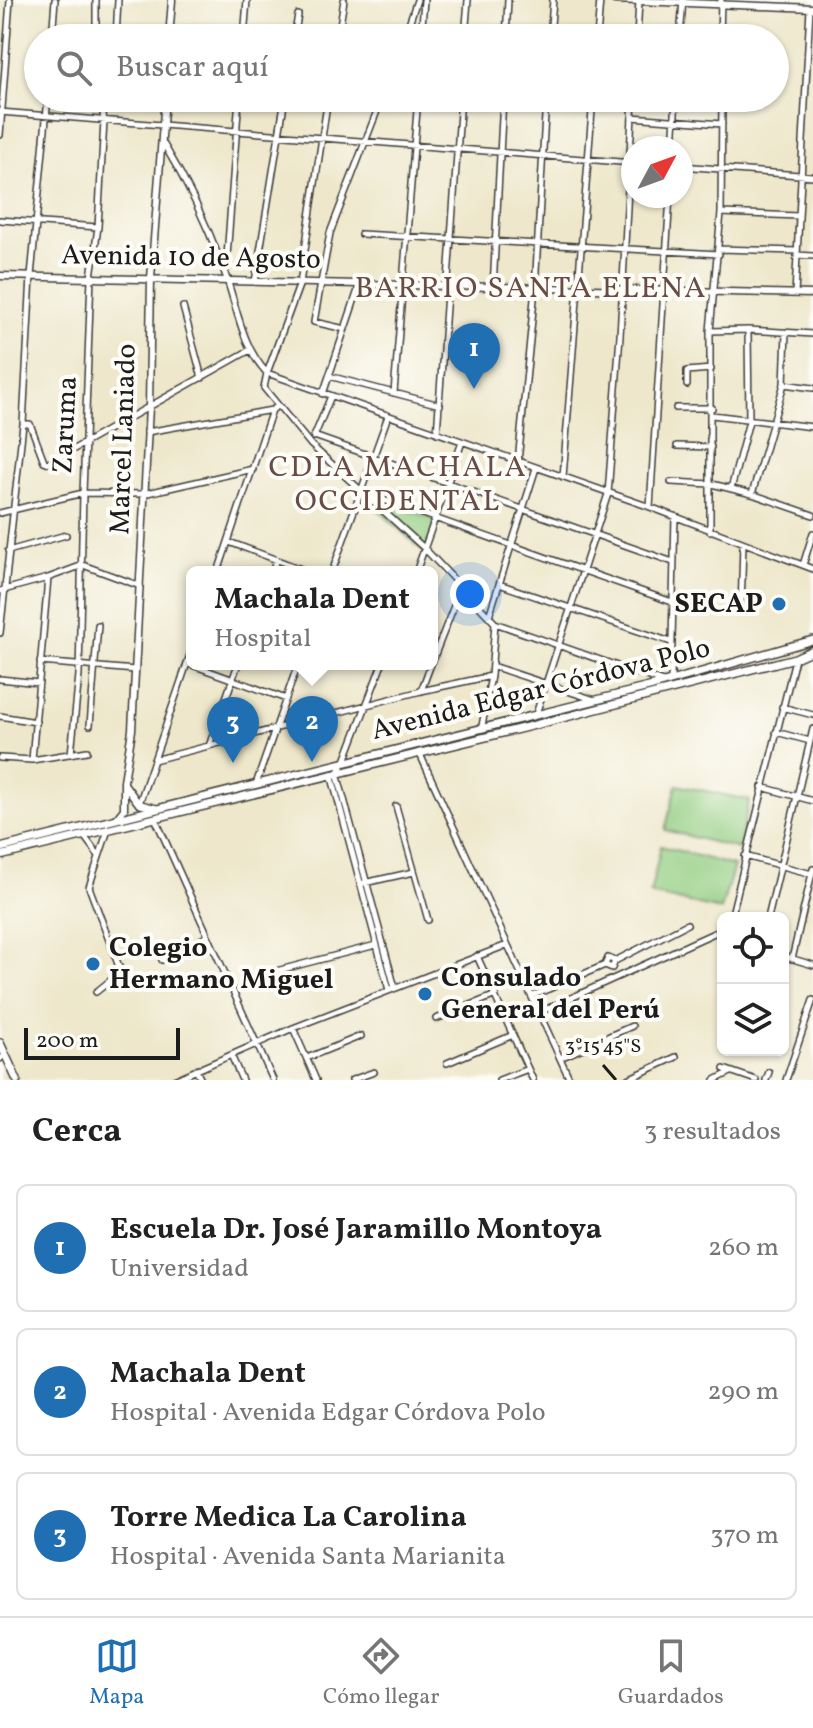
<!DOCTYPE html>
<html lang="es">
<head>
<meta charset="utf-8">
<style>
  :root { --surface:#fff; --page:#f2f2f2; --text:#222; --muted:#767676; --line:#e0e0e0; --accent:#1f6fb2 }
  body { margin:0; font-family:Vollkorn,serif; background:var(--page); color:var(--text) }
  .controls { position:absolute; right:24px; bottom:24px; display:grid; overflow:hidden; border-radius:12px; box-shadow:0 2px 6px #0004 }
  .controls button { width:72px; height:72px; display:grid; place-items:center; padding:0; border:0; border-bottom:2px solid var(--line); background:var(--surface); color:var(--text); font:40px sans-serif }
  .compass { position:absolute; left:621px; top:136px; width:72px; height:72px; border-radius:50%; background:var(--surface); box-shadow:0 2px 6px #0004; rotate:49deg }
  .scale { position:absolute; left:24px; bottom:20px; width:156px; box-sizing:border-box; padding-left:8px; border:4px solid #1c1c1c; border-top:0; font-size:22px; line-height:28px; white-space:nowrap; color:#1c1c1c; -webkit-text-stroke:6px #fdfcf7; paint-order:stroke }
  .you { position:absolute; left:470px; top:594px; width:28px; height:28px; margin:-20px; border:6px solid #fff; border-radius:50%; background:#1a73e8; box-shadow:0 0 0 12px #1a73e833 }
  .badge { display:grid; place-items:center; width:52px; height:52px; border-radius:50%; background:var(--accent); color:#fff; font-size:26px; font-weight:700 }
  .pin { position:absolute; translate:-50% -66px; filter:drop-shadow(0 2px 4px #0008) }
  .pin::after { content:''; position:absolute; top:42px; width:28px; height:24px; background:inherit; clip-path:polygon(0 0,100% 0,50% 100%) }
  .popup { position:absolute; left:186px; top:566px; width:252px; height:104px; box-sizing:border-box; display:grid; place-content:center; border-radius:12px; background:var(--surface); filter:drop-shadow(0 2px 6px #0005); font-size:26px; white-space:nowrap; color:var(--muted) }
  .popup b { font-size:30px; color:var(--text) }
  .popup::after { content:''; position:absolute; left:50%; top:100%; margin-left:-16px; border:16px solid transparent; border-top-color:var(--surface) }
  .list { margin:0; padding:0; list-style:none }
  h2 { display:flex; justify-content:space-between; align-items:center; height:104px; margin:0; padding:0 32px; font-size:34px }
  h2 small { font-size:26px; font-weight:400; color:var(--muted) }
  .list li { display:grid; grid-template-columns:52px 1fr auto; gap:24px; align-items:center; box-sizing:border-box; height:128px; margin:0 16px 16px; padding:0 16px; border:2px solid var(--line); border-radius:12px }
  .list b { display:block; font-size:30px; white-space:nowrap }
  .list p { margin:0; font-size:26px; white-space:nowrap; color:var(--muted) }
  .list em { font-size:26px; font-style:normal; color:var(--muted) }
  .icon { flex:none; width:44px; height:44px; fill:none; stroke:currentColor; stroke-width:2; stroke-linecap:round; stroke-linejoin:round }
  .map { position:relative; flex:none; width:813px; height:1080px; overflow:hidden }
  .search { position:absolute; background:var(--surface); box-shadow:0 2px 6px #0004; left:24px; right:24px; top:24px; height:88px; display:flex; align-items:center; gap:20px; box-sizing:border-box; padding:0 28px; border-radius:44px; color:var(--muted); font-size:30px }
  .sheet { height:536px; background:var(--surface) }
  nav { display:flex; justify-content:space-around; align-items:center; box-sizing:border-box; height:112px; border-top:2px solid var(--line); background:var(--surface); font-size:22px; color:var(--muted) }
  nav a { display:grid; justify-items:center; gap:4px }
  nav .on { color:var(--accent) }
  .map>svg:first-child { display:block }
</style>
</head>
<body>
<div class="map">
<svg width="813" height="1080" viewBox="0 0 813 1080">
  <rect width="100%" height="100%" fill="#fdfcf7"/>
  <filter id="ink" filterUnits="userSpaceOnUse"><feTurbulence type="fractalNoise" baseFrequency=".0125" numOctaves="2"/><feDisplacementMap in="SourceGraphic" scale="16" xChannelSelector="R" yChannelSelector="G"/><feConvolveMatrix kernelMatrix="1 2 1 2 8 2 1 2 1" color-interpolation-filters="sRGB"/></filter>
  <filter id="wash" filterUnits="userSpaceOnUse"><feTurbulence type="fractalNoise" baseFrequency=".006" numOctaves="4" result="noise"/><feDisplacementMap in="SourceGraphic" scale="32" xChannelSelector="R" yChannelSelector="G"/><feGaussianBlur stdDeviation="1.8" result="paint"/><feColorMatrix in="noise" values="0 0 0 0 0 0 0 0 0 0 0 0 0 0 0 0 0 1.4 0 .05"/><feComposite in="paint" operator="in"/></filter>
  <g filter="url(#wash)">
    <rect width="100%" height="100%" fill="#eee7cb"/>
    <!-- green -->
    <path fill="#93cd81" stroke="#58744e" stroke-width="2" d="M361 494 436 520 425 553Z
      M677 785 749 800 739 849 665 830Z
      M661 846 734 866 721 910 650 894Z"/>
  </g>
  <g filter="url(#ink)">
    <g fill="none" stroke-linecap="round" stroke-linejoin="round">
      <defs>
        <path id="minor" d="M96 0V38
          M52 38 55 0
          M116 38 118 0
          M244 38 247 0
          M294 38 298 15
          M338 38 344 0
          M404 38 417 0
          M421 38 424 0
          M465 38 468 0
          M506 38 508 0
          M550 38 553 0
          M597 38 600 0
          M637 38 639 0
          M680 38 683 0
          M720 38 721 0
          M328 98 300 283 267 373 264 388 311 445 425 549 495 623 663 682
          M0 112 633 163
          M632 117 722 124
          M0 135 10 0
          M163 143C188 184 208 226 224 271 237 305 241 346 267 373L650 507 813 569
          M673 148 676 98
          M681 166 813 176
          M721 213 799 216
          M0 220 98 227
          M361 234 719 254
          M719 249 797 251
          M797 255 813 256
          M226 270 239 98
          M255 282 285 98
          M493 288 503 98
          M795 294 810 8
          M183 307 202 378
          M345 329 314 322 330 233 382 98
          M710 331 748 330 813 334
          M329 376 440 405
          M784 384 813 388
          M687 385V371L711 369
          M394 393 418 98
          M323 394 360 284
          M676 408H712
          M712 415 813 427
          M23 424H30L44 461 49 463 250 350
          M147 432 272 410
          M437 433 461 98
          M314 436 673 562
          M314 437 331 396
          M677 446 711 447
          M518 462 535 289 546 98
          M563 477 593 98
          M671 482 712 484 752 494 813 515
          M731 489 749 421 748 330
          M361 492 672 602
          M752 494 784 384 786 332
          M650 507 670 196
          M0 513 83 493 143 494 253 469
          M710 531V331L721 213 722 98
          M229 542 309 572
          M8 551 66 535
          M803 565 813 533
          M218 572 272 410 278 406
          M272 572 276 560
          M332 572 388 416
          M416 572 462 442
          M499 584 671 642
          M0 591 48 578 83 565 140 586
          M741 611 743 543
          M489 616 536 468
          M0 633 23 424 31 276 48 98
          M40 662 135 670
          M432 662 461 588
          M187 663 286 699
          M382 664 345 761 337 773 395 988
          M492 666 592 699
          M0 679 39 683
          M671 681 675 516
          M421 691 431 664
          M782 707 813 715
          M536 714 608 494 620 336 633 98
          M0 716 36 722
          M90 725 98 625
          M482 726 491 676 495 623
          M776 732 810 741
          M209 746 238 664
          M419 752 570 1080
          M71 754 79 675 83 493 91 277 98 227 104 121 101 98
          M0 758 32 760 87 751
          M32 760 48 578
          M154 760 421 691 491 676
          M331 774 389 990
          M256 784 298 664
          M762 787 813 801
          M139 804 192 649
          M396 806 428 920
          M155 818 273 1080
          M84 836 99 856
          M745 856 812 874
          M364 883 414 872
          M731 918 795 659
          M768 918 813 729
          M477 956 533 1080
          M783 956 813 965
          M792 959 813 869
          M162 960 208 936
          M615 961 687 924
          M276 971 376 945
          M96 992 121 972 89 887 108 830
          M532 996 605 965 612 968 615 961 608 958 605 965
          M538 1013 714 933 723 932
          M436 1019 496 995
          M293 1028 316 1080
          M231 1055 242 1080
          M307 1058 361 1036
          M560 1058 632 1026
          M0 1059 1 1058
          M447 1063 513 1035
          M724 1069 756 1080
          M196 1070 201 1080
          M174 1080 293 1028 507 945
          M352 1080 374 1072
          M499 1080 528 1069
          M626 1080 676 1057
          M715 1080 731 1072
          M766 1080 769 1072
          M786 1080 813 1000"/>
        <path id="tertiary" d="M614 0 813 8
          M169 38 172 0
          M0 276 813 294
          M125 785 139 804 155 808
          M116 819 124 809V781L132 730 149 407 151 278 165 98"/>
        <path id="secondary" d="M0 848 653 686 813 640
          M0 856 531 726 795 658 813 650
          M0 1043 17 1080"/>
      </defs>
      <!-- minor casing -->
      <use href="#minor" stroke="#3c3a36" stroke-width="8"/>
      <!-- tertiary casing -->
      <use href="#tertiary" stroke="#3c3a36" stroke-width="9"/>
      <!-- secondary casing -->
      <use href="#secondary" stroke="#3c3a36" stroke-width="10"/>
      <!-- minor -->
      <use href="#minor" stroke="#fff" stroke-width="5"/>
      <!-- tertiary -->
      <use href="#tertiary" stroke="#fff" stroke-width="6"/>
      <!-- secondary -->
      <use href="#secondary" stroke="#fff" stroke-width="7"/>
    </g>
  </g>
  <!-- ticks -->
  <path fill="none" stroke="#1c1c1c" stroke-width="3" d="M603 1065 616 1080"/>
  <!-- markers -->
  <g fill="#1f6fb2" stroke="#fdfcf7" stroke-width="3">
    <circle cx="779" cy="604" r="8"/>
    <circle cx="93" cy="964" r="8"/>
    <circle cx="425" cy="994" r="8"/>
  </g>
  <g text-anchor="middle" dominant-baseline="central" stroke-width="8" stroke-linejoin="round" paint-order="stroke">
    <!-- street labels -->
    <g font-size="28" fill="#1c1c1c" stroke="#fdfcf7">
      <text transform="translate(191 258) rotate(1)">Avenida 10 de Agosto</text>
      <text transform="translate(66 425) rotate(-87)">Zaruma</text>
      <text transform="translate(124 439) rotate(-88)">Marcel Laniado</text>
      <text transform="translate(541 690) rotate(-14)">Avenida Edgar Córdova Polo</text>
    </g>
    <!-- poi labels -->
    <g font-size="28" font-weight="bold" fill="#1c1c1c" stroke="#fdfcf7" text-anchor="start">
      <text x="763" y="604" text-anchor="end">SECAP</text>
      <text x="109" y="948">Colegio<tspan x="109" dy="32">Hermano Miguel</tspan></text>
      <text x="441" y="978">Consulado<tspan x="441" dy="32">General del Perú</tspan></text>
    </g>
    <!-- neighbourhood labels -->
    <g font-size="30" letter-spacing="2" fill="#694c45" stroke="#fdfcf7">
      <text x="531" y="289">BARRIO SANTA ELENA</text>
      <text x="398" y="468">CDLA MACHALA<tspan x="398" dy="34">OCCIDENTAL</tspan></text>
    </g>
  </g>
  <g font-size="20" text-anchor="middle" fill="#1c1c1c" stroke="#fdfcf7" stroke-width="8" stroke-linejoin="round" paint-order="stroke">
    <text x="603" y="1052">3°15'45"S</text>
  </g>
</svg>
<div class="controls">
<button><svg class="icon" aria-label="locate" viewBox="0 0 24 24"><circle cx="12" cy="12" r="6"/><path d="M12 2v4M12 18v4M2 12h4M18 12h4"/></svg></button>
<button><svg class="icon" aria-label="layers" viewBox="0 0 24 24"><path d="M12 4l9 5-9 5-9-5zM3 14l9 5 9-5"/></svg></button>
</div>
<svg class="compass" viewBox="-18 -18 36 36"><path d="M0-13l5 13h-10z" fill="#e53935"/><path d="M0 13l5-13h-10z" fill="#767676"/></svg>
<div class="scale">200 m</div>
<div class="you"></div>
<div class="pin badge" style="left:474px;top:389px">1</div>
<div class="pin badge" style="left:312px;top:762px">2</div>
<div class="popup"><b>Machala Dent</b>Hospital</div>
<div class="pin badge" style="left:233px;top:763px">3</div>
<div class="search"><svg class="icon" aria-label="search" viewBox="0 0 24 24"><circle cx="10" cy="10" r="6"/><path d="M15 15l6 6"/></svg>Buscar aquí</div>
</div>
<section class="sheet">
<h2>Cerca<small>3 resultados</small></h2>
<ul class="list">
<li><span class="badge">1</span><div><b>Escuela Dr. José Jaramillo Montoya</b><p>Universidad</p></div><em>260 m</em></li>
<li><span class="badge">2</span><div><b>Machala Dent</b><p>Hospital · Avenida Edgar Córdova Polo</p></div><em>290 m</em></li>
<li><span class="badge">3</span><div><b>Torre Medica La Carolina</b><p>Hospital · Avenida Santa Marianita</p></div><em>370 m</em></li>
</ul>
</section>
<nav>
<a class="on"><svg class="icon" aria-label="map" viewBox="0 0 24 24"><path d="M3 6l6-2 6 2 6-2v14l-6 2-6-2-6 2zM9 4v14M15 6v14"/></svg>Mapa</a>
<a><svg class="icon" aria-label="directions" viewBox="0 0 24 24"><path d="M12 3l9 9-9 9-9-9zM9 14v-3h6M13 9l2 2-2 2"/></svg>Cómo llegar</a>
<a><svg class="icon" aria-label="saved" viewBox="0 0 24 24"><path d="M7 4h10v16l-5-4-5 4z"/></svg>Guardados</a>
</nav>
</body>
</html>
